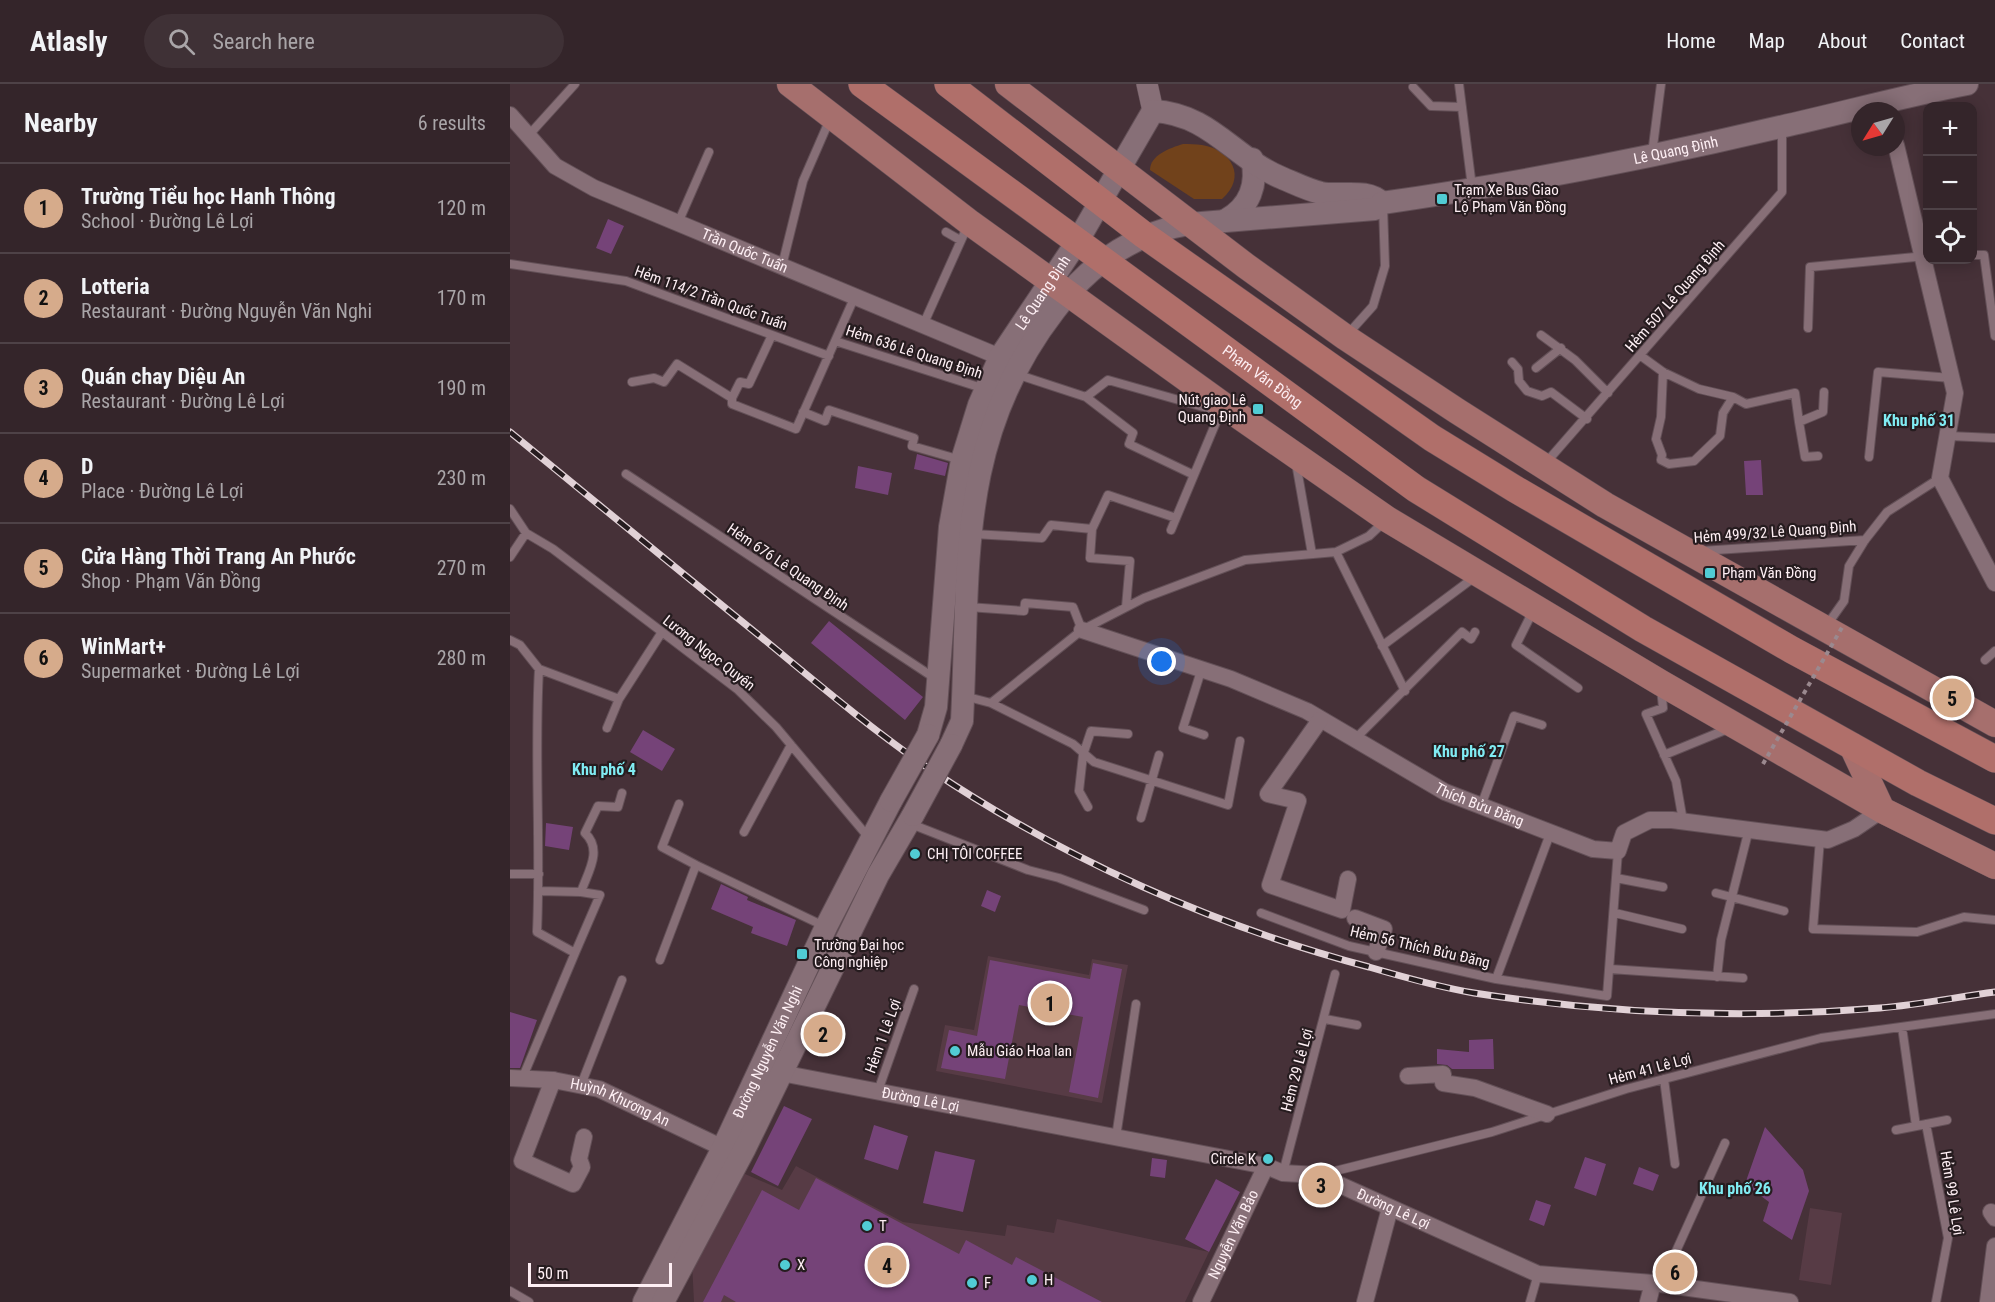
<!DOCTYPE html>
<html lang="en">
<head>
<meta charset="utf-8">
<style>
  :root { --surface:#34252a; --page:#3f3136; --text:#f1f3f6; --muted:#a9a5a8; --line:#4e4247; --accent:#d6ab8b }
  body { margin:0; font-family:"Roboto Condensed",sans-serif; background:var(--page); color:var(--text) }
  .controls { position:absolute; right:18px; top:18px; display:grid; overflow:hidden; border-radius:12px; box-shadow:0 3px 15px #0003 }
  .controls button { width:54px; height:54px; display:grid; place-items:center; padding:0; border:0; border-bottom:2px solid var(--line); background:var(--surface); color:var(--text); font:30px sans-serif }
  .compass { position:absolute; left:1341px; top:18px; width:54px; height:54px; border-radius:50%; background:var(--surface); box-shadow:0 3px 15px #0003; rotate:233deg }
  .scale { position:absolute; left:18px; bottom:15px; width:144px; box-sizing:border-box; padding-left:6px; border:3px solid #feeff4; border-top:0; font-size:16px; line-height:21px; white-space:nowrap; color:#feeff4; -webkit-text-stroke:4px #261c1f; paint-order:stroke }
  .you { position:absolute; left:652px; top:578px; width:21px; height:21px; margin:-15px; border:4px solid #fff; border-radius:50%; background:#1a73e8; box-shadow:0 0 0 9px #1a73e833 }
  .badge { display:grid; place-items:center; width:39px; height:39px; border-radius:50%; background:var(--accent); color:#111; font-size:20px; font-weight:700 }
  .pin { position:absolute; translate:-50% -50%; border:3px solid #fff; box-shadow:0 2px 6px #0006 }
  .list { margin:0; padding:0; list-style:none }
  h2 { display:flex; justify-content:space-between; align-items:center; height:78px; margin:0; padding:0 24px; font-size:26px }
  h2 small { font-size:20px; font-weight:400; color:var(--muted) }
  .list li { display:grid; grid-template-columns:39px 1fr auto; gap:18px; align-items:center; box-sizing:border-box; height:90px; padding:0 24px; border-top:2px solid var(--line) }
  .list b { display:block; font-size:22px; white-space:nowrap }
  .list p { margin:0; font-size:20px; white-space:nowrap; color:var(--muted) }
  .list em { font-size:20px; font-style:normal; color:var(--muted) }
  .icon { flex:none; width:33px; height:33px; fill:none; stroke:currentColor; stroke-width:2; stroke-linecap:round; stroke-linejoin:round }
  .map { position:relative; flex:none; width:1485px; height:1218px; overflow:hidden }
  header { display:flex; align-items:center; gap:36px; box-sizing:border-box; height:84px; padding:0 30px; background:var(--surface); border-bottom:2px solid var(--line) }
  header strong { font-size:28px }
  nav { display:flex; gap:33px; margin-inline-start:auto; font-size:21px }
  .search { width:420px; height:54px; background:var(--page); display:flex; align-items:center; gap:15px; box-sizing:border-box; padding:0 21px; border-radius:33px; color:var(--muted); font-size:22px }
  main { display:flex }
  aside { flex:1; background:var(--surface) }
  .map>svg:first-child { display:block }
</style>
</head>
<body>
<header>
<strong>Atlasly</strong>
<div class="search"><svg class="icon" aria-label="search" viewBox="0 0 24 24"><circle cx="10" cy="10" r="6"/><path d="M15 15l6 6"/></svg>Search here</div>
<nav><a>Home</a><a>Map</a><a>About</a><a>Contact</a></nav>
</header>
<main>
<aside>
<h2>Nearby<small>6 results</small></h2>
<ul class="list">
<li><span class="badge">1</span><div><b>Trường Tiểu học Hanh Thông</b><p>School · Đường Lê Lợi</p></div><em>120 m</em></li>
<li><span class="badge">2</span><div><b>Lotteria</b><p>Restaurant · Đường Nguyễn Văn Nghi</p></div><em>170 m</em></li>
<li><span class="badge">3</span><div><b>Quán chay Diệu An</b><p>Restaurant · Đường Lê Lợi</p></div><em>190 m</em></li>
<li><span class="badge">4</span><div><b>D</b><p>Place · Đường Lê Lợi</p></div><em>230 m</em></li>
<li><span class="badge">5</span><div><b>Cửa Hàng Thời Trang An Phước</b><p>Shop · Phạm Văn Đồng</p></div><em>270 m</em></li>
<li><span class="badge">6</span><div><b>WinMart+</b><p>Supermarket · Đường Lê Lợi</p></div><em>280 m</em></li>
</ul>
</aside>
<div class="map">
<svg width="1485" height="1218" viewBox="0 0 1485 1218">
  <rect width="100%" height="100%" fill="#463138"/>
  <!-- built -->
  <path fill="#573b45" d="M478 872 579 891 582 875 618 881 592 1019 426 987 435 941 464 946Z
    M286 1082 393 1138 495 1152 497 1141 544 1149 547 1135 699 1168 675 1218H184L182 1178 235 1090 272 1106Z
    M1300 1124 1332 1129 1321 1201 1289 1196Z"/>
  <!-- green -->
  <path fill="#71421b" d="M673 60C679 60 686 60 692 61 722 66 737 93 712 115H684L640 86C640 71 660 64 673 60Z"/>
  <!-- building -->
  <path fill="#754378" d="M98 135 114 142 101 170 86 164Z
    M407 370 438 379 435 392 404 385Z
    M1251 376 1253 411H1236L1234 377Z
    M348 382 382 389 378 411 345 404Z
    M319 537 413 613 395 636 301 559Z
    M133 646 165 665 152 687 120 668Z
    M36 739 63 743 59 766 35 762Z
    M211 800 238 813 237 816 286 836 277 862 241 849 243 843 201 825Z
    M477 806 491 812 485 828 471 822Z
    M480 876 580 895 583 879 612 885 588 1014 559 1008 573 933 509 921 495 995 431 984 439 946 467 952Z
    M0 928 27 936 10 984H0Z
    M983 955 984 985H942L937 981 927 980V965L959 968V956Z
    M274 1022 302 1035 268 1102 241 1088Z
    M364 1041 398 1052 388 1086 354 1075Z
    M1255 1043 1293 1086 1299 1107 1282 1156 1253 1137 1259 1118 1235 1100Z
    M425 1067 465 1076 453 1128 413 1119Z
    M1075 1073 1096 1080 1086 1112 1064 1104Z
    M642 1074 657 1076 655 1094 640 1092Z
    M1129 1083 1149 1091 1143 1107 1123 1100Z
    M306 1094 449 1170 456 1156 502 1181 506 1173 592 1218H226L214 1211 211 1218H193L252 1106 289 1126Z
    M706 1095 730 1108 699 1168 675 1155Z
    M1026 1116 1041 1121 1034 1142 1019 1136Z"/>
  <g fill="none" stroke-linecap="round" stroke-linejoin="round">
    <defs>
      <path id="service" d="M949 0 962 103
        M903 3 921 22 952 23
        M18 52 65 0
        M1142 70 1151 0
        M168 139 199 68
        M436 148 450 156
        M1462 171H1474L1485 252
        M0 180 116 197 319 272
        M272 182 293 97 320 35
        M414 239 458 141
        M1298 244 1300 183 1416 172
        M837 251 863 222 875 182 873 122
        M1031 251 1065 276 1098 309
        M325 257 475 305
        M1131 272 1153 288 1189 305 1223 313 1236 320 1285 309 1289 338 1313 328 1314 308
        M1002 278 1008 285 1009 297 1017 307 1032 312 1041 308 1077 335
        M1026 284 1051 264
        M1153 288 1151 333 1146 355 1152 371 1151 376 1159 380 1184 377 1210 352 1213 329 1223 313
        M506 290 576 313 623 349 619 360 684 391
        M122 298 144 294 154 298 167 280 222 314V320L286 345 345 212
        M576 313 598 296 704 326
        M222 314 230 298 239 300 262 251
        M293 328 315 337 319 326 404 354 402 362 451 376
        M1289 338 1295 373 1308 372
        M1439 352 1485 354
        M1359 373 1368 288 1441 294
        M786 379 802 470
        M1034 381 1272 108V45
        M116 390 426 595
        M0 425 16 449 43 465 227 605 266 643 359 754
        M582 445 598 411 666 434
        M661 446 712 324
        M463 450 532 454 541 441 582 445 580 474 620 477 616 523
        M1191 467 1355 456
        M826 468 895 607
        M0 473 16 449
        M458 523 514 527 515 519 563 523 572 546
        M1024 525 1006 561 1068 604
        M1317 541 1334 517 1339 482 1355 456 1377 428 1430 394
        M0 556 10 561 29 585 109 615
        M872 562 966 492
        M1475 576 1485 567
        M691 587 673 644 694 651
        M1151 604 1153 624 1136 630 1166 697 1173 737
        M454 612 481 619 572 546 634 514 735 476 826 468 859 452 875 437
        M481 619 563 660 584 678 718 721 730 657
        M97 644 109 615 152 548
        M843 657 952 548 961 555 965 548
        M1154 671 1220 644
        M169 720 152 763 186 781
        M971 722 1004 632 1032 641
        M578 723 569 707 573 671 581 647 618 650
        M631 734 649 671
        M401 740 518 786 549 794 634 826
        M234 748 281 661
        M1310 755 1303 845 1407 848 1454 833 1485 836
        M0 790H29
        M1106 794 1153 803
        M29 807 71 808C78 788 93 766 75 749L88 722 108 723 112 709
        M1206 809 1274 827
        M751 829 839 862 986 895 1040 750
        M1105 829 1172 845
        M65 869 90 811 71 808
        M150 876 186 781 316 843
        M1100 885 1233 894
        M1207 893 1211 856 1239 745
        M986 895 1097 912 1108 767
        M815 935 847 941
        M1392 943 1406 1042
        M12 995 65 869 27 848C31 760 24 673 29 585
        M1154 995 1165 1080
        M71 1001 112 896
        M368 1007 404 905
        M1416 1040 1438 1154 1426 1218
        M1386 1046 1437 1036
        M606 1053 626 920
        M773 1089 825 890
        M813 1090 982 1048 1116 1005 1311 954 1485 930
        M1144 1198 1163 1174 1215 1059
        M0 1207 19 1218
        M1020 1218 1028 1190"/>
      <g id="minor">
        <path id="s1" d="M0 31 45 82 84 104 490 273"/>
        <path d="M1386 61 1445 309 1430 394 1485 499"/>
        <path id="s2" d="M572 546 721 595 797 627 935 708 1083 765 1108 767 1114 749 1140 736H1162L1318 756 1344 745 1372 726"/>
        <path d="M810 636 758 710 788 717 760 801 832 826 838 795"/>
        <path d="M845 834 874 845 866 868"/>
        <path id="s3" d="M271 989 756 1082 773 1089 808 1091 1028 1190 1143 1199 1280 1218"/>
        <path d="M898 992 933 990V999L965 1004 1037 1030"/>
        <path id="s4" d="M0 994 43 996 89 1005 213 1064"/>
        <path d="M43 996 12 1077 63 1100 72 1083 69 1075 74 1053"/>
        <path d="M1481 1128 1485 1134"/>
        <path id="s5" d="M691 1218 756 1082"/>
        <path d="M855 1218 880 1124"/>
        <path d="M1138 1218 1143 1199"/>
        <path d="M1478 1218 1485 1162"/>
      </g>
      <path id="tertiary" d="M637 0 643 27"/>
      <g id="secondary">
        <path d="M716 136C740 123 748 100 742 75"/>
        <path id="s6" d="M418 651 426 623 440 443 452 376 469 321 490 273 567 158 643 27C701 30 723 74 772 94 784 99 798 106 811 109 831 113 857 104 872 119"/>
        <path id="s7" d="M441 661 452 637C460 484 445 355 545 226 579 181 623 149 679 140L865 125 872 119C1006 100 1139 74 1270 43 1333 29 1394 12 1457 0"/>
        <path id="s8" d="M134 1218 213 1064 316 843 381 717"/>
        <path d="M153 1218 235 1064 368 791 403 731"/>
      </g>
      <path id="primary" d="M280 0 459 138 713 321 877 435 1151 599 1372 726 1485 782
        M498 0 736 182 835 253 947 327 1095 421 1485 640
        M1342 662 1372 726"/>
      <g id="trunk">
        <path id="s9" d="M352 0 906 405 1133 545 1408 699 1485 737"/>
        <path d="M438 0 634 151 922 354 1005 405 1282 566 1485 675"/>
      </g>
    </defs>
    <!-- service casing -->
    <use href="#service" stroke="#635057" stroke-width="10"/>
    <!-- minor casing -->
    <use href="#minor" stroke="#635057" stroke-width="18"/>
    <!-- tertiary casing -->
    <use href="#tertiary" stroke="#635057" stroke-width="22"/>
    <!-- secondary casing -->
    <use href="#secondary" stroke="#635057" stroke-width="24"/>
    <!-- primary casing -->
    <use href="#primary" stroke="#635057" stroke-width="27"/>
    <!-- trunk casing -->
    <use href="#trunk" stroke="#635057" stroke-width="28"/>
    <!-- service -->
    <use href="#service" stroke="#876f77" stroke-width="8"/>
    <!-- minor -->
    <use href="#minor" stroke="#876f77" stroke-width="16"/>
    <!-- tertiary -->
    <use href="#tertiary" stroke="#876f77" stroke-width="21"/>
    <!-- secondary -->
    <use href="#secondary" stroke="#876f77" stroke-width="22"/>
    <!-- primary -->
    <use href="#primary" stroke="#a66f6d" stroke-width="26"/>
    <!-- trunk -->
    <use href="#trunk" stroke="#b06f6a" stroke-width="27"/>
    <defs>
      <path id="rail" d="M0 348C83 416 167 485 251 553 307 599 361 645 421 686 554 775 705 842 859 883 893 893 928 903 964 909 1098 930 1235 935 1370 924 1408 921 1447 913 1485 908"/>
    </defs>
    <!-- rail casing -->
    <use href="#rail" stroke="#e1d1d6" stroke-width="7"/>
    <!-- rail -->
    <use href="#rail" stroke="#261c1f" stroke-width="4.5" stroke-dasharray="14" stroke-linecap="butt"/>
    <defs>
      <path id="secondary-bridge" d="M381 717 418 651
        M403 731 441 661"/>
    </defs>
    <!-- secondary-bridge casing -->
    <use href="#secondary-bridge" stroke="#635057" stroke-width="24" stroke-linecap="butt"/>
    <!-- path-bridge -->
    <path stroke="#9b898f" stroke-width="4" stroke-dasharray="4.5 4.5" stroke-linecap="butt" d="M1253 680 1334 540"/>
    <!-- secondary-bridge -->
    <use href="#secondary-bridge" stroke="#876f77" stroke-width="22"/>
  </g>
  <!-- markers -->
  <g fill="#51ccd4" stroke="#261c1f" stroke-width="2">
    <rect x="926" y="109" width="12" height="12" rx="3"/>
    <rect x="742" y="319" width="12" height="12" rx="3"/>
    <rect x="1194" y="483" width="12" height="12" rx="3"/>
    <circle cx="405" cy="770" r="6"/>
    <rect x="286" y="864" width="12" height="12" rx="3"/>
    <circle cx="445" cy="967" r="6"/>
    <circle cx="758" cy="1075" r="6"/>
    <circle cx="357" cy="1142" r="6"/>
    <circle cx="275" cy="1181" r="6"/>
    <circle cx="522" cy="1196" r="6"/>
    <circle cx="462" cy="1199" r="6"/>
  </g>
  <g text-anchor="middle" dominant-baseline="central" stroke-width="4.5" stroke-linejoin="round" paint-order="stroke">
    <!-- street labels -->
    <g font-size="15" fill="#feeff4" stroke="#261c1f">
      <text stroke="none"><textPath href="#s7" startOffset="1114">Lê Quang Định</textPath></text>
      <text stroke="none"><textPath href="#s1" startOffset="276">Trần Quốc Tuấn</textPath></text>
      <text stroke="none"><textPath href="#s6" startOffset="465">Lê Quang Định</textPath></text>
      <text transform="translate(1165 212) rotate(-49)">Hẻm 507 Lê Quang Định</text>
      <text transform="translate(201 214) rotate(20)">Hẻm 114/2 Trần Quốc Tuấn</text>
      <text transform="translate(404 268) rotate(18)">Hẻm 636 Lê Quang Định</text>
      <text stroke="none"><textPath href="#s9" startOffset="496">Phạm Văn Đồng</textPath></text>
      <text transform="translate(1265 448) rotate(-4)">Hẻm 499/32 Lê Quang Định</text>
      <text transform="translate(278 483) rotate(34)">Hẻm 676 Lê Quang Định</text>
      <text transform="translate(199 569) rotate(38)">Lương Ngọc Quyến</text>
      <text stroke="none"><textPath href="#s2" startOffset="436">Thích Bửu Đăng</textPath></text>
      <text transform="translate(910 863) rotate(13)">Hẻm 56 Thích Bửu Đăng</text>
      <text transform="translate(373 952) rotate(-70)">Hẻm 1 Lê Lợi</text>
      <text stroke="none"><textPath href="#s8" startOffset="279">Đường Nguyễn Văn Nghi</textPath></text>
      <text transform="translate(1140 985) rotate(-15)">Hẻm 41 Lê Lợi</text>
      <text transform="translate(787 986) rotate(-75)">Hẻm 29 Lê Lợi</text>
      <text stroke="none"><textPath href="#s3" startOffset="142">Đường Lê Lợi</textPath></text>
      <text stroke="none"><textPath href="#s4" startOffset="114">Huỳnh Khương An</textPath></text>
      <text transform="translate(1442 1109) rotate(81)">Hẻm 99 Lê Lợi</text>
      <text stroke="none"><textPath href="#s3" startOffset="630">Đường Lê Lợi</textPath></text>
      <text stroke="none"><textPath href="#s5" startOffset="75">Nguyễn Văn Bảo</textPath></text>
    </g>
    <!-- poi labels -->
    <g font-size="15" fill="#feeff4" stroke="#261c1f" text-anchor="start">
      <text x="944" y="106">Trạm Xe Bus Giao<tspan x="944" dy="17">Lộ Phạm Văn Đồng</tspan></text>
      <text x="736" y="316" text-anchor="end">Nút giao Lê<tspan x="736" dy="17">Quang Định</tspan></text>
      <text x="1212" y="489">Phạm Văn Đồng</text>
      <text x="417" y="770">CHỊ TÔI COFFEE</text>
      <text x="304" y="861">Trường Đại học<tspan x="304" dy="17">Công nghiệp</tspan></text>
      <text x="457" y="967">Mẫu Giáo Hoa lan</text>
      <text x="746" y="1075" text-anchor="end">Circle K</text>
      <text x="369" y="1142">T</text>
      <text x="287" y="1181">X</text>
      <text x="534" y="1196">H</text>
      <text x="474" y="1199">F</text>
    </g>
    <!-- neighbourhood labels -->
    <g font-size="16" font-weight="bold" fill="#80ecf3" stroke="#261c1f">
      <text x="1409" y="336">Khu phố 31</text>
      <text x="959" y="667">Khu phố 27</text>
      <text x="94" y="685">Khu phố 4</text>
      <text x="1225" y="1104">Khu phố 26</text>
    </g>
  </g>
</svg>
<div class="controls">
<button>+</button>
<button>−</button>
<button><svg class="icon" aria-label="locate" viewBox="0 0 24 24"><circle cx="12" cy="12" r="6"/><path d="M12 2v4M12 18v4M2 12h4M18 12h4"/></svg></button>
</div>
<svg class="compass" viewBox="-18 -18 36 36"><path d="M0-13l5 13h-10z" fill="#e53935"/><path d="M0 13l5-13h-10z" fill="#a9a5a8"/></svg>
<div class="scale">50 m</div>
<div class="you"></div>
<div class="pin badge" style="left:540px;top:919px">1</div>
<div class="pin badge" style="left:313px;top:950px">2</div>
<div class="pin badge" style="left:811px;top:1101px">3</div>
<div class="pin badge" style="left:377px;top:1181px">4</div>
<div class="pin badge" style="left:1442px;top:614px">5</div>
<div class="pin badge" style="left:1165px;top:1188px">6</div>
</div>
</main>
</body>
</html>
